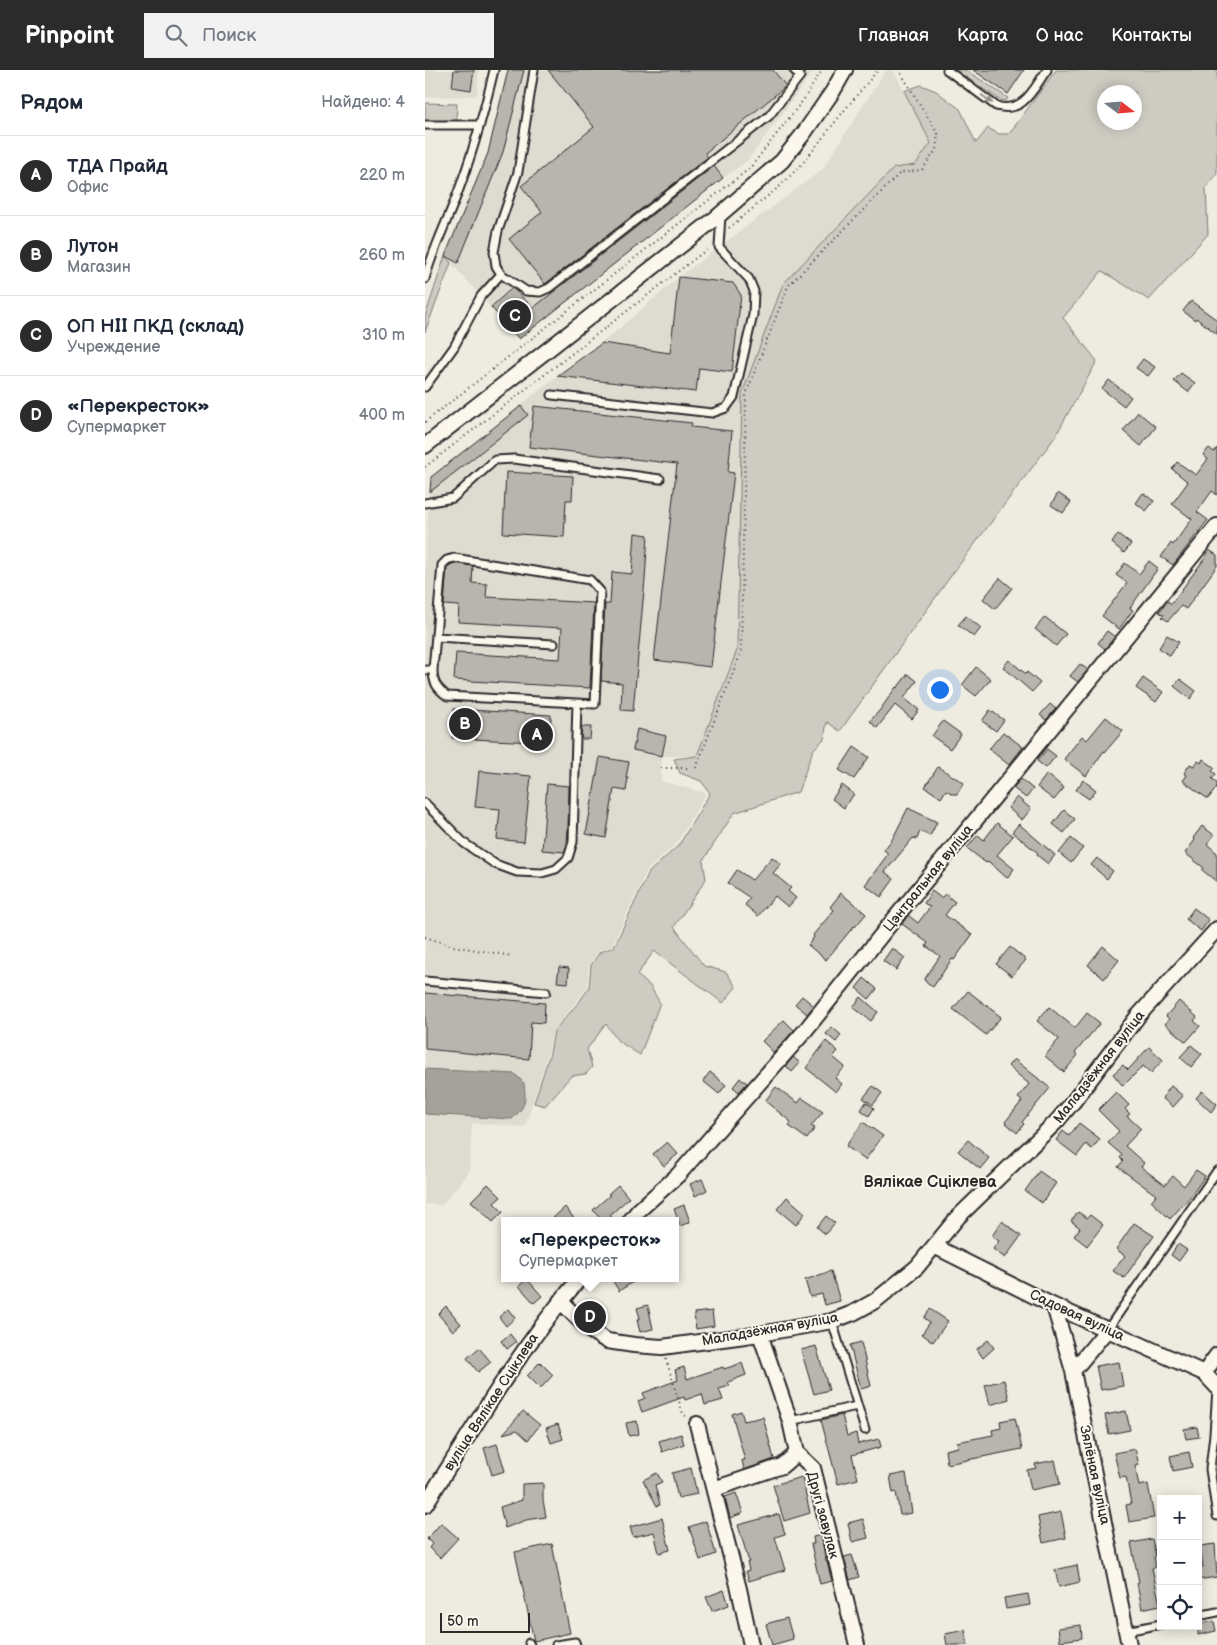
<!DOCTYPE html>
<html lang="ru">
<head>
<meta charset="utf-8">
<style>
  :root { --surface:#fff; --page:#f2f2f3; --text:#1f2937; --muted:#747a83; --line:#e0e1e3; --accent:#2b2b2b }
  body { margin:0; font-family:"Balsamiq Sans",sans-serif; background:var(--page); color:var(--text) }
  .controls { position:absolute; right:15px; bottom:15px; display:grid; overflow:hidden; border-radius:0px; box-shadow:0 2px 12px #0003 }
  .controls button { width:45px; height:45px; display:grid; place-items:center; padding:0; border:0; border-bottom:1px solid var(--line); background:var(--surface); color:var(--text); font:25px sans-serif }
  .compass { position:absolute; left:672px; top:15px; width:45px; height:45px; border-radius:50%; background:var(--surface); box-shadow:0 2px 12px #0003; rotate:106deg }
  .scale { position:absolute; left:15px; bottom:12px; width:90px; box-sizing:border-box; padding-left:5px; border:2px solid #2b2b2b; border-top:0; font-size:14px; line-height:18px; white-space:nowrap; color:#2b2b2b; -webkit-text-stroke:4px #fbf7ec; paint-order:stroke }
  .you { position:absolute; left:514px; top:619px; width:18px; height:18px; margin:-12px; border:4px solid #fff; border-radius:50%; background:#1a73e8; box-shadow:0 0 0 8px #1a73e833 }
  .badge { display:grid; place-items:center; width:32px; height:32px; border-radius:50%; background:var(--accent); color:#fff; font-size:16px; font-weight:700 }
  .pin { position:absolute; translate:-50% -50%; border:2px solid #fff; box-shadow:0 1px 5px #0006 }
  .popup { position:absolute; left:76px; top:1147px; width:178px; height:65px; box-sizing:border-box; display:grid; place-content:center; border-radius:0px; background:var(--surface); filter:drop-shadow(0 1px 4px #0005); font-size:16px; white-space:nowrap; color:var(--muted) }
  .popup b { font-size:19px; color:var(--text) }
  .popup::after { content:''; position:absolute; left:50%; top:100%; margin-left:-10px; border:10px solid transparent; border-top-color:var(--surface) }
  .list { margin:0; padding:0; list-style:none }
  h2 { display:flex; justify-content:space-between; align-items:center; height:65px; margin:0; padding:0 20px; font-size:21px }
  h2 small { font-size:16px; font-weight:400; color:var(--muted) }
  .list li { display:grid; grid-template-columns:32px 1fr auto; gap:15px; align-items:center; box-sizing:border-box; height:80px; padding:0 20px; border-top:1px solid var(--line) }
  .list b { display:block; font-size:19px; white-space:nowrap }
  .list p { margin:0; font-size:16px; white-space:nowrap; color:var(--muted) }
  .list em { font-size:16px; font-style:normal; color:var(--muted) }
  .icon { flex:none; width:28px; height:28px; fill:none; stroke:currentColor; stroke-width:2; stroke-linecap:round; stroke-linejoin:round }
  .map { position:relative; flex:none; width:792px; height:1575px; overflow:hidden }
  header { display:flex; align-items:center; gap:30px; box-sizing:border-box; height:70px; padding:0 25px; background:var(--accent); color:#fff }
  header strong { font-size:24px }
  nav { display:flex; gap:28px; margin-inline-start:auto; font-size:18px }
  .search { width:350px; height:45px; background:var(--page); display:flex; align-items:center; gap:12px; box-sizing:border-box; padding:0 18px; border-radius:0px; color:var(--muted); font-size:19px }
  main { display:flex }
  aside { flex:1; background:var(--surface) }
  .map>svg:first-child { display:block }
</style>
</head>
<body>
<header>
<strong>Pinpoint</strong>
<div class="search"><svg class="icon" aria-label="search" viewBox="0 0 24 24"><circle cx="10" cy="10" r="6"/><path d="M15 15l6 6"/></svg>Поиск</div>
<nav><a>Главная</a><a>Карта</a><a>О нас</a><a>Контакты</a></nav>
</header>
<main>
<aside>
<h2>Рядом<small>Найдено: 4</small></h2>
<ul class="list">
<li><span class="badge">A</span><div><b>ТДА Прайд</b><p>Офис</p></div><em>220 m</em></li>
<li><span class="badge">B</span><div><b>Лутон</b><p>Магазин</p></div><em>260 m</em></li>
<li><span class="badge">C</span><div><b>ОП НII ПКД (склад)</b><p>Учреждение</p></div><em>310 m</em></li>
<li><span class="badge">D</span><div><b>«Перекресток»</b><p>Супермаркет</p></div><em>400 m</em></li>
</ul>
</aside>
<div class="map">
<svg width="792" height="1575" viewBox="0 0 792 1575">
  <rect width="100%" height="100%" fill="#eeebe0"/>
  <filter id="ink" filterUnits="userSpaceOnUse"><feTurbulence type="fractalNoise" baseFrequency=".02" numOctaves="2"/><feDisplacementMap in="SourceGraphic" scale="10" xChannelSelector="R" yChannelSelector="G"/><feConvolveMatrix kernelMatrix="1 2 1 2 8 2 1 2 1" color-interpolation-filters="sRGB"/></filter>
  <g filter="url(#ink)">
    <!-- built -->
    <path fill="#dedbd1" d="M0 0H54L52 26 0 27Z
      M83 0H389L323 90 298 108 94 269 20 186 63 83Z
      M461 0H468L507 73 317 324 312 580 272 686H237L236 711 281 723 252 773 222 800 187 876 174 881 164 895 162 918 128 961 123 983 100 1057 47 1053 44 1102 17 1135 0 1134V485L6 407 132 306 177 273 254 207 397 100Z"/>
    <!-- green -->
    <path fill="#cecbc2" stroke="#7c7b76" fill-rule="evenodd" d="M530 0H541L583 28 581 31 575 30Z
      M631 0H792V104L781 118 783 164 724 230 677 201 638 248 672 291 630 367 528 503 415 661 402 652 399 669 388 680 373 722 309 743 278 791 281 809 249 857 279 896 301 902 311 917 298 933 229 881 212 905 225 916 235 933 215 985 193 971 181 954 162 979 167 997 161 1004 146 1006 120 1036 109 1033 125 983 129 961 154 932 164 918 166 895 175 882 189 877 224 802 254 775 285 723 276 711 255 703 249 689 272 686 312 580 317 324 358 214 469 98 490 95 506 73 479 21 496 15 511 21 535 39 551 73 563 58 574 64H584ZM680 22H710V52H680Z
      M0 33 32 34 31 55H0Z
      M20 186 26 193 0 262V247Z"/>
    <!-- water -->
    <path fill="#a4a29a" stroke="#74726e" d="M0 999 90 1004 99 1013C101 1032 101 1036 87 1049L0 1044Z"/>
    <!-- building -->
    <path fill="#b8b5ae" stroke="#2b2b2b" d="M29 0H49L46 20 27 17Z
      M83 0H99L78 82 33 193 20 186 63 83Z
      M123 0H348L361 16 280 83 283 87 120 214 84 169 117 142 96 116 169 57Z
      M548 0H599L583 24Z
      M289 96 298 108 94 269 66 237 87 218 92 222 108 238Z
      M254 207 308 213 316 225 307 302 274 298 271 322 132 306 177 273 245 283Z
      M766 231 792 250V264L771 248 770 250 758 241Z
      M718 289 730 297 723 306 711 298Z
      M756 303 770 313 763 322 749 311Z
      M684 310 706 327 699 336 677 319Z
      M96 336 103 345 5 422 6 407Z
      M109 336 267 353 266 357 307 361 303 402 309 403 286 597 229 590 252 394 104 377Z
      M713 342 731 357 716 376 698 361Z
      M784 378 789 382 792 378V425L787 421 772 442 783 450 748 495 736 487 746 473 748 475 767 449 747 434 763 412 747 399 752 392 771 405 783 389 778 385Z
      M81 402 148 406 147 430H141L139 467 78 463Z
      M633 423 646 432 638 443 626 435Z
      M718 423 729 431 721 441 711 433Z
      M210 463 223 465 220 509 208 641 196 640 197 613 176 611 180 534H185L187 502 207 504Z
      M693 464 706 474 699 483 687 473Z
      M784 480 792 485V496L761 539 756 536 743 551 737 547 739 545 734 542 743 531 746 534 780 488Z
      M724 491 733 498 705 538 708 540 694 559 677 546 702 513 691 505 700 493 714 504Z
      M29 493 48 496 47 513 62 514 61 527 169 533 165 618 29 610 31 583 135 589 137 558 33 552 34 536 19 535 22 497Z
      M575 508 587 518 570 539 558 529Z
      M541 546 556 558 549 567 533 555Z
      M620 547 641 564 631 576 610 559Z
      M682 561 690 567 680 579 673 573Z
      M742 565 754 572 745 586 734 578Z
      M584 590 601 604 602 602 615 613 607 622 578 597Z
      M655 594 663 600 653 612 645 606Z
      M551 597 566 609 551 626 537 615Z
      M483 604 492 611 479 628 494 640 487 649 470 635 452 658 445 651 455 640 471 617 472 618Z
      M718 608 738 622 731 632 711 618Z
      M755 609 771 621 765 629 749 616Z
      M625 634 631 639 621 650 615 645Z
      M29 639 126 645 125 671 109 670V672L27 668Z
      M565 640 579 650 571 661 557 651Z
      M681 647 698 661 680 682 679 681 661 706 639 689 657 666 662 670Z
      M518 651 536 664 525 679 507 666Z
      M157 657H166L165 669H156Z
      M212 659 241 666 237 686 208 680Z
      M578 662 598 677 584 695 564 679Z
      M429 677 444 687 429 709 414 700Z
      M622 679 631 686 621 698 612 691Z
      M175 687 204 692 201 708H203L201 721 189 719 181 768 161 764Z
      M778 689 790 698 787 701 791 704 787 709 792 712V717L783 729 758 711 762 705 759 703 765 694 769 696 773 691 776 693Z
      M513 697 539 713 532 724H528L521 720 516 728 500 717Z
      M54 701 106 706 99 772 72 769 75 739 50 737Z
      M622 704 639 718 629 730 612 717Z
      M596 709 608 719 601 728 588 718Z
      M658 710 671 720 664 729 651 720Z
      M122 714 144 716 143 758 142 774 139 782 117 780Z
      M417 715 429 724 419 738 407 729Z
      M592 727 606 739 597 750 583 738Z
      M483 738 512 752 505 766 495 761 492 769 488 768 460 802 469 809 456 827 440 815 463 784 459 780 468 768Z
      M639 740 650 749 639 763 628 754Z
      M572 753 588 766 572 785 589 799 582 808 563 791 561 793 542 778 553 765 559 770Z
      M594 754 630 785 623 794 612 785 613 783 587 762Z
      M777 756 789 765 782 774 792 783V812L777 800 779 798 760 783 770 770 768 768Z
      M646 768 658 778 646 793 634 783Z
      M347 787 356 794 348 803 366 818 363 821 371 828 363 837 350 826 333 846 320 835 325 828 303 813 312 800 327 810Z
      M672 788 688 801 682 809 666 795Z
      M507 821 516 828 520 824 530 832 520 845 547 865 529 890 527 889 508 917 499 910 515 886 501 876 503 873 477 854 483 845 493 853 505 837 499 833Z
      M416 823 441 844 430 857 429 856 401 890 383 875 389 867 388 865 409 840 405 837Z
      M769 838 784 850 776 861 761 849Z
      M678 876 694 890 679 909 663 895Z
      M585 877 601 890 587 906 571 894Z
      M467 878 480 888 471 900 458 891Z
      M134 897 144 898 143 913 132 912Z
      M439 908 452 919 444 929 431 918Z
      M543 921 576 947 561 965 528 939Z
      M0 923 120 933 119 953 106 952 104 989 0 979Z
      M377 926 389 936 382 944 370 934Z
      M436 927 453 942 446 951 428 937Z
      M754 931 772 947 769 951 775 956 761 972 740 954 744 949 741 946Z
      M624 937 650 958 662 943 675 953 650 983 653 985 639 1002 620 986 634 969 612 951Z
      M359 950 369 960 349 983 337 971Z
      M407 957 416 965 411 972 401 964Z
      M401 971 413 981 408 987 420 997 410 1008 417 1014 411 1022 381 998Z
      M766 975 777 984 766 997 755 987Z
      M724 977 738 990 726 1003 718 996 698 1016 688 1004 698 995 703 1000Z
      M368 987 375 993 367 1002 361 996Z
      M589 989 625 1018 597 1052 599 1054 592 1063 580 1052 597 1031 593 1028 604 1014 583 996Z
      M285 1002 301 1015 294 1024 278 1011Z
      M315 1008 322 1013 314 1022 308 1017Z
      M448 1016 457 1023 448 1035 438 1028Z
      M746 1016 758 1026 748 1037 737 1028Z
      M351 1017 373 1033 377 1028 398 1042 386 1056 390 1058 382 1069 364 1056 366 1052 340 1031Z
      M777 1021 792 1034 786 1042 771 1028Z
      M691 1022 704 1035 700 1039 705 1044 702 1046 716 1059 700 1076 719 1093 716 1097 740 1115 748 1106 759 1116 771 1100 780 1106 766 1126 745 1149 726 1131 731 1125 693 1097 698 1091 695 1088 697 1085 683 1073 694 1061 673 1040Z
      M441 1032 449 1038 444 1046 436 1040Z
      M438 1052 458 1066 440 1090 421 1076Z
      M654 1053 675 1069 667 1079 661 1074 652 1086 631 1070 638 1061 644 1066Z
      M543 1070 564 1088 555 1099 533 1081Z
      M242 1072 253 1084 239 1096 228 1084Z
      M614 1101 631 1113 617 1133 600 1121Z
      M277 1109 282 1120 270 1126 265 1114Z
      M63 1114 76 1127 69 1133 78 1142 68 1152 46 1131Z
      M193 1115 204 1128 185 1145 190 1151H177L168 1140 185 1125 183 1124Z
      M362 1127 380 1143 371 1155 352 1139Z
      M259 1135 265 1152 255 1156 249 1139Z
      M140 1137 151 1151H125Z
      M653 1142 662 1148 665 1145 678 1155 662 1176 649 1166 655 1158 646 1151Z
      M401 1146 410 1153 400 1164 392 1157Z
      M577 1151 596 1166 580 1188 568 1179 574 1171 567 1166Z
      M709 1153 729 1166 699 1208 688 1201 700 1186 691 1179Z
      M753 1174 762 1180 754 1191 746 1185Z
      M406 1201 415 1231 400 1235 397 1224 385 1227 380 1210Z
      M186 1208H214L194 1221Z
      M102 1209 117 1226 109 1233 94 1216Z
      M223 1235 228 1259 215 1262 212 1250 215 1248 212 1238Z
      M21 1236 36 1254 28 1261 13 1244Z
      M83 1239 90 1248 81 1256 74 1247Z
      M505 1239 523 1251 508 1272 497 1264 505 1252 499 1248Z
      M287 1241 289 1256 271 1259 269 1243Z
      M85 1264 91 1272 82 1279 76 1271Z
      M563 1270 569 1278 558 1288 552 1279Z
      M436 1272 446 1316 436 1319 425 1275Z
      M391 1276 404 1320 389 1324 376 1280Z
      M54 1278 66 1292 53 1302 42 1288Z
      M115 1292 128 1305 115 1319 102 1306Z
      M694 1292 698 1316 676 1320 671 1296Z
      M317 1293 321 1305 303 1312 305 1316 294 1319 298 1330 280 1335 277 1324 260 1330 259 1327 217 1342 213 1331 220 1328 218 1323 253 1310 250 1300 259 1297 262 1309 298 1297 299 1299Z
      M579 1310 584 1329 565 1335 560 1315Z
      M98 1341 115 1355 103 1370 92 1360 78 1364Z
      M316 1341 319 1351 338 1347 349 1389 319 1400 317 1390H320L307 1344Z
      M701 1341 705 1360 684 1364 680 1345Z
      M417 1345 422 1366 431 1363 433 1374 454 1369 456 1377 427 1385 433 1409 413 1414 396 1350Z
      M590 1348 597 1379 522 1394 520 1380 533 1377 532 1372 568 1365 567 1360 576 1358 575 1351Z
      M212 1351 214 1364 204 1366 201 1353Z
      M133 1354 138 1369 126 1373 121 1358Z
      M772 1357 774 1367 761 1369 759 1359Z
      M256 1364 259 1374 237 1382 234 1371Z
      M72 1374 80 1401 67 1405 59 1378Z
      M710 1379 714 1395 710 1396 714 1416 723 1414 729 1448 704 1452 701 1435 706 1434 701 1407 695 1408 689 1383Z
      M764 1382 767 1397 748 1401 745 1386Z
      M630 1390 635 1414 606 1420 602 1400 611 1398 610 1394Z
      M266 1398 272 1424 253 1428 247 1403Z
      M232 1403 237 1412 230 1415 235 1435 232 1436 218 1410Z
      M481 1403 487 1443 475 1445 471 1422 468 1423 465 1406Z
      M377 1407 385 1443 359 1451 348 1415Z
      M118 1413V1430L121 1447 101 1450 80 1458 75 1437 97 1430V1414Z
      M311 1423 318 1443 305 1448 300 1427Z
      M636 1442 641 1468 618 1473 613 1447Z
      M354 1444 360 1464 350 1467 360 1500 324 1511 321 1501 324 1500 322 1492H324L313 1455Z
      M237 1448 245 1480 234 1483 229 1462 208 1467 205 1457Z
      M438 1449 443 1468 427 1472 423 1453Z
      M281 1451 291 1484 275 1490 264 1457Z
      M16 1453 33 1468 15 1488 4 1478 7 1474 2 1469Z
      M396 1465 401 1492H402L407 1511 395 1514 386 1474H389L388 1467Z
      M727 1469 731 1486 729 1487 731 1497 727 1498 735 1535 717 1539 712 1513 714 1512 706 1473Z
      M127 1474 145 1563 109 1571 90 1482Z
      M790 1474 792 1507 773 1510V1498L778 1497 775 1476Z
      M427 1485 434 1507 425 1510 419 1487Z
      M652 1495 655 1512 634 1517 630 1500Z
      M299 1520 304 1535 287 1541 281 1527Z
      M603 1524 605 1535 581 1539 579 1528Z
      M362 1548 368 1569 347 1575 341 1554Z
      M789 1551 791 1561 773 1565V1554Z
      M656 1555 657 1568 635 1571 633 1558Z
      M540 1560 543 1575H522L520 1564Z"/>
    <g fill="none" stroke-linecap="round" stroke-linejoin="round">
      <defs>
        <path id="lane" d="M109 0 93 102 73 161 69 182 71 196 76 204 101 221 115 222 124 218 344 46 375 6 369 0
          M522 0 571 36C599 44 608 19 622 0
          M0 55H55
          M0 209C9 175 26 144 37 111 50 75 60 38 69 0
          M0 317 29 277 56 226 76 204
          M127 325 287 343 301 338 309 327 328 245 329 221 324 209 294 177 296 145
          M0 433 28 428 70 390 89 389 235 409
          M11 567 129 574
          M0 600H8C8 613 12 618 22 626L152 633 148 772 143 788 131 799 117 803 92 802 70 794 39 773 0 733
          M8 600 17 495 22 490 29 488 165 510 175 521 170 634 152 633
          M0 911 121 922
          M407 1251 440 1360
          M682 1260 792 1101
          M792 1319 789 1364 785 1399 792 1446
          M365 1351 432 1336
          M773 1546 792 1542
          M701 1561 736 1554
          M104 1573 105 1575
          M131 1575 150 1572 151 1575"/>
        <path id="street" d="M0 376 291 148 357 91 379 63 408 21 420 0
          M205 1151 213 1141 253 1105 379 962 470 848 792 456
          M509 1176 629 1236 779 1303 792 1317
          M135 1231 166 1261 182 1271 209 1275 237 1277 335 1264 407 1251 428 1243 450 1231 492 1197 533 1147 631 1052 648 1032 713 946 792 859
          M629 1236 648 1301 704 1575
          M335 1264 365 1351 372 1383 388 1398 432 1575
          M648 1301 682 1260
          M779 1303 792 1285
          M272 1354 314 1519 326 1575
          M289 1419 357 1396 372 1383
          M0 1435C49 1357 95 1278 155 1208"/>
      </defs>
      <!-- lane casing -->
      <use href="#lane" stroke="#2b2b2b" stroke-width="11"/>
      <!-- street casing -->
      <use href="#street" stroke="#2b2b2b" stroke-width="18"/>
      <!-- path -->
      <path stroke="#2b2b2b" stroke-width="2" stroke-dasharray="1 4" stroke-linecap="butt" d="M304 158 355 116 378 93 418 42 453 0
        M0 352 325 98 379 29 397 0
        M0 397 285 177
        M236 698H271L316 582 321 324 363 216 475 103 497 100 511 80 513 64 474 0
        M0 867 28 876 87 886
        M241 1289 258 1344 262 1347"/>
      <!-- lane -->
      <use href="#lane" stroke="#fbf7ec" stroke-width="7"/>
      <!-- street -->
      <use href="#street" stroke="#fbf7ec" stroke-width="14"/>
    </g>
    <!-- one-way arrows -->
    <defs><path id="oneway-solid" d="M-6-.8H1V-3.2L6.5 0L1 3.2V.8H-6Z" transform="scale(1.25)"/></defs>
    <use fill="#93918c" href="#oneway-solid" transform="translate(562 29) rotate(36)"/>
  </g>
  <g text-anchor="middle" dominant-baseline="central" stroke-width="4" stroke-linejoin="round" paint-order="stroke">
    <!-- street labels -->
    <g font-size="14" fill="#2b2b2b" stroke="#fbf7ec">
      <text transform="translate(503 808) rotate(-51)">Цэнтральная вуліца</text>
      <text transform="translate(674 997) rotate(-52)">Маладзёжная вуліца</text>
      <text transform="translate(652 1245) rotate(25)">Садовая вуліца</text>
      <text transform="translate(345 1259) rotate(-10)">Маладзёжная вуліца</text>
      <text transform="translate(66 1332) rotate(-57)">вуліца Вялікае Сціклева</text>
      <text transform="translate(670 1405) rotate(78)">Зялёная вуліца</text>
      <text transform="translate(398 1445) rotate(75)">Другі завулак</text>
    </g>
    <!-- quarter labels -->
    <g font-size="16" font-weight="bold" fill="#2b2b2b" stroke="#fbf7ec">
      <text x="505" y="1112">Вялікае Сціклева</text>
    </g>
  </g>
</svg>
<div class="controls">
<button>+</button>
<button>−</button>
<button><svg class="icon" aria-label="locate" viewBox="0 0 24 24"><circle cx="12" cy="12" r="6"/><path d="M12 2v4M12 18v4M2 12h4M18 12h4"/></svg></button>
</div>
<svg class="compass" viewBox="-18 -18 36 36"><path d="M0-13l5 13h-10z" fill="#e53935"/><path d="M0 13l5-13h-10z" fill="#747a83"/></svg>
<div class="scale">50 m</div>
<div class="you"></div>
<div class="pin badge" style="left:112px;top:665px">A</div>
<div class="pin badge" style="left:40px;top:654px">B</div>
<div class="pin badge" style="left:90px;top:246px">C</div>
<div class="pin badge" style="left:165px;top:1247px">D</div>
<div class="popup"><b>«Перекресток»</b>Супермаркет</div>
</div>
</main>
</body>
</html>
